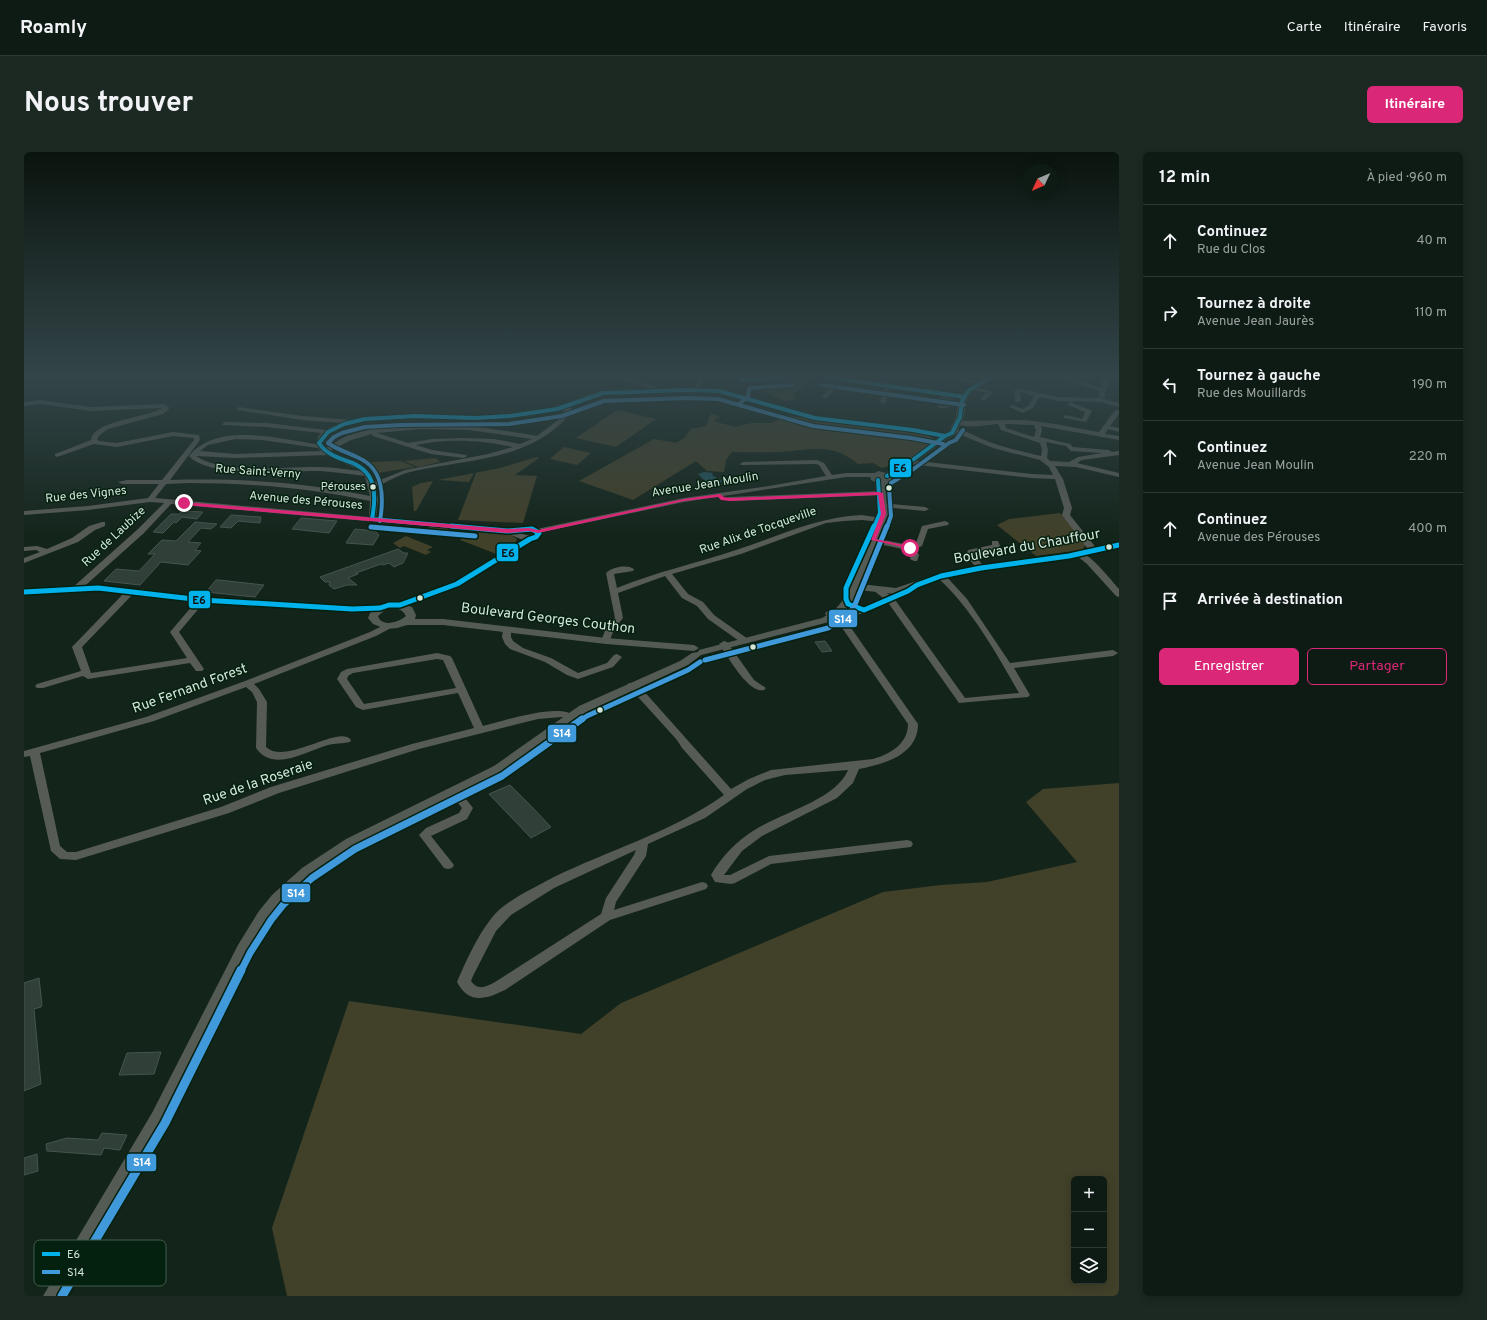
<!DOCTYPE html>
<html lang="fr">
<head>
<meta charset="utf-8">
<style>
  :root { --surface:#0e1b14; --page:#1c2822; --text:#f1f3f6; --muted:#9ba1a0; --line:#2e3934; --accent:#db2777 }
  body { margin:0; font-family:Overpass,sans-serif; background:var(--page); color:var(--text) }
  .controls { position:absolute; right:12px; bottom:12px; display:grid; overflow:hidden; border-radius:6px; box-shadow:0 2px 10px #0003 }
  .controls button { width:36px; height:36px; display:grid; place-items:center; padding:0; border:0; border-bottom:1px solid var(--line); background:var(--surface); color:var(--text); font:20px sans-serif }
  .compass { position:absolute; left:999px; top:12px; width:36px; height:36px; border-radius:50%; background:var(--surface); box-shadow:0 2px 10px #0003; rotate:226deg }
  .stop { position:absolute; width:12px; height:12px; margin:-9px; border:3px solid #db2777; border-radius:50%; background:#fff }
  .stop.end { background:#db2777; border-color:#fff; box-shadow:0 1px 4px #0008 }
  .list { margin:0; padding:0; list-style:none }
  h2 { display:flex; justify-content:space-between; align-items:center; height:52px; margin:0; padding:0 16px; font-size:17px }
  h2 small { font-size:13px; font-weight:400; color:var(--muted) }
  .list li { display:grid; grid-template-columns:26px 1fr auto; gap:12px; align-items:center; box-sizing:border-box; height:72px; padding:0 16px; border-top:1px solid var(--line) }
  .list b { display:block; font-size:15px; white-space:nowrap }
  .list p { margin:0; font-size:13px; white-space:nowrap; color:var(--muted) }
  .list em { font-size:13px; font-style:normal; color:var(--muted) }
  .actions { display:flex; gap:8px; padding:12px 16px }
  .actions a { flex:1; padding:9px 0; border:1px solid var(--accent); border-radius:6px; text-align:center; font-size:14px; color:var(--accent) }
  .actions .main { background:var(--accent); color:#fff }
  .icon { flex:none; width:22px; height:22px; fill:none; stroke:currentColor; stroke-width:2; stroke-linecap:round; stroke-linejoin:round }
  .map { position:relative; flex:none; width:1095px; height:1144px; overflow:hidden; border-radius:6px }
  header { display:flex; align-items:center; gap:24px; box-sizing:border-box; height:56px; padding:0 20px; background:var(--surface); border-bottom:1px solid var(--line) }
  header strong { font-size:19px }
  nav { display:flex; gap:22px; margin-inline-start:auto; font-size:14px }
  .intro { display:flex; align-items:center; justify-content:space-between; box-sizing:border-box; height:96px; padding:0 24px }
  h1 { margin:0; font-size:28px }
  .button { padding:10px 18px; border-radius:6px; background:var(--accent); color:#fff; font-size:14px; font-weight:700 }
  main { display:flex; gap:24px; padding:0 24px }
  aside { flex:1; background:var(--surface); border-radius:6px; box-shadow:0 2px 10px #0003 }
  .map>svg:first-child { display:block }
</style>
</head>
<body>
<header>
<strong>Roamly</strong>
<nav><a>Carte</a><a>Itinéraire</a><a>Favoris</a></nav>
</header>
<div class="intro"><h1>Nous trouver</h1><a class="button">Itinéraire</a></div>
<main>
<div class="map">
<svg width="1095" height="1144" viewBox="0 0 1095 1144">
  <rect width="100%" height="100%" fill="#13241a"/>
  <!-- green -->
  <path fill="#414029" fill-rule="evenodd" d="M772 226H786L781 235 771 241V248L760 249 740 240 742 237 758 235 749 228Z
    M593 258 632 267 592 295 552 286Z
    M687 261 696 265 689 269 711 275 727 271H747L754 268 759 263 902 281 911 288 888 306 858 316 849 311 834 312C810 293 795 296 767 299 748 301 727 300 708 300L702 308 700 320 683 319 672 309 609 348 555 329 630 287 652 291 660 286 667 277 682 274Z
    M540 295 567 301 553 313 526 307Z
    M512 305 515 306 491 323 513 324 499 371 434 368 452 321H450L445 330 414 328 476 316Z
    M412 306 416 310 394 315 380 309Z
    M377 309 391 315 354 321 347 310Z
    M409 329 392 359H390L388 335 397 331Z
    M1036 361 1049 374 1062 393 1058 398 1012 404 973 373 985 367Z
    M406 374 487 383 493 387 492 390 475 403 436 388 438 386 405 376Z
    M382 384 409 395 403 398 407 400 402 403 380 394 376 396 369 391Z
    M1095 631V1144H263L248 1076 325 849 557 882 597 851 859 740 917 733 963 730 1053 710 1002 650 1019 637ZM1050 1027H1080V1129H1050Z"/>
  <!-- water -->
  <path fill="#21525a" d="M680 320 689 321 688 323 698 329 696 333 689 334 685 333 686 331 682 330 674 322Z"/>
  <!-- building -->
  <path fill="#304039" stroke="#45554f" d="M916 245 929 247 928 254H924V256L914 255Z
    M158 359 179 360 173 367 158 365 152 371 150 370 139 381 129 380 147 362H155Z
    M207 363 237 365 236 371 214 369 207 376 196 375Z
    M277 366 313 369 305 381 268 377Z
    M171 370 193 372 187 377 177 376 164 390 177 391 171 398 177 399 164 413 137 410 116 433 80 429 92 417 115 419 131 402H124L138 388 152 389Z
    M331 377 351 379 355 383 349 393 322 391Z
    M374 397 380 401H384L379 411 370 415 365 411 359 413 357 412 332 421 334 422 324 426 333 433H323L310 437 305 433 306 430H301L296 425Z
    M192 428H195L240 433 231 445 182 440Z
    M801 489 808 499 798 500 791 490Z
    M486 633 507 654 527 675 507 686 465 642Z
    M15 826 18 853 17 855 10 857 17 932 0 939V831Z
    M137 900 130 922 95 923 103 901Z
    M78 981 103 983 96 998 80 996 77 1003 23 999 22 992 43 986 74 988Z
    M13 1002 14 1019 0 1023V1006Z"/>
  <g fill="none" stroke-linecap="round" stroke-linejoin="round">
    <!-- minor -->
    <path fill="#575b56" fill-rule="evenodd" d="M591 225H601L631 235V237L671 236 673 229 668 225H676L679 228 677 236C717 238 753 257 792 264 834 272 878 273 921 282L924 284 921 286 889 280 791 268 708 244 681 240 586 242 570 245 548 255C546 263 540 269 534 274 493 310 436 308 386 320 374 323 363 330 352 335L354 348 352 365 483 377 508 375 513 377 660 346 745 334 802 324 795 313 792 312 717 313 716 312 719 310 793 308 800 311 808 323 822 321H853L857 323 853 325H822L660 350 518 380 515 387 509 388 436 434 376 456 373 455 372 453 373 451 430 430 499 388 482 381 147 352 120 381 54 440 51 441 47 438 48 436 114 377 140 351 126 350 64 358 0 363V359L64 354 124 346 135 332H98L94 330 103 328H138L170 288V286L149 284 93 295 70 292 33 305 31 304V302L67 288C70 268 123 266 138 256L67 259 16 252 0 254V250L16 248 67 255 139 252 145 255V257L139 262 84 277 77 282 73 287 75 289 93 291 149 280 175 283 176 288 146 328C214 326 280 330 346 344L341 324C326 322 311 320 296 319 265 318 186 327 165 304 193 269 254 287 292 292L294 285 297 281 243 275 199 273 198 272 201 270 243 271 302 278 306 275 318 271 278 268 213 258 212 257 215 255 278 264 327 268 370 263H474L530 256 546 251 566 242 579 239 627 237ZM541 257 534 268 513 284C457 274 377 264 323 284 316 287 309 292 302 296L298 291C310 256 440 269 472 267 495 266 518 263 541 257ZM397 277 445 278 508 287 496 292 470 287 439 286 408 287 384 291 353 281ZM348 282 349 284 407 302 440 306 443 304 442 303 408 298 392 293C422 286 459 288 489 295L464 302 381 318 351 330 342 316 306 299 327 288ZM211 287 238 288 294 296 297 299 212 302 176 299 184 293ZM303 303 338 319C324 318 310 315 295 315 262 314 199 323 172 304L212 306ZM165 331C227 331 286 336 346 349L345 365 131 346 142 332ZM507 379 511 382 509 383H502L494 380Z
      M731 225H771L716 230 713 228 716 226Z
      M796 225H814L941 243 944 245 941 247 865 236 862 250 859 252 856 250 860 235 814 229 809 240 801 247 798 245 804 238 809 228Z
      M924 225H937L959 231 956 233Z
      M1033 225H1043L1077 236 1079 225H1085L1084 236 1081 239V244L1078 246 1075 244V239Z
      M947 234 967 239 969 241 961 248H957V246L962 241 945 237 944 236Z
      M994 236 1034 245 1077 246 1095 251V255L1077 250 1034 249 1016 245 1014 247 1009 256 999 261 985 255 988 253 999 257 1004 254 1010 244 996 240 997 248 995 250H991L990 239Z
      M1046 250 1067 258 1068 259 1062 270 1040 266 1039 265 1042 263 1058 267 1061 260 1044 253V251Z
      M1091 258H1095V262L1086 274 1095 276V280L1084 277 1081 282 1095 284V288L1017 274 1018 278 1016 285 1046 292 1049 295 1085 298 1088 300 1095 299V303L1058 308 1053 311 1095 321V325L1052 315 1031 314 1039 327 1048 356 1046 363 1073 397V401H1067L1038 363 1040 356 1031 327 1008 326 886 312 883 310 886 308 1008 322 1029 323 1025 315 1016 308 969 296 927 279C933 274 949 283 956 286 976 295 996 299 1017 304L1018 298 1016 291 977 278 974 272C964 273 938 277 930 271L933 269 1001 268 1025 271 1075 280ZM981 272 1010 273 1012 278 1010 285 982 276ZM1022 290 1042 294 1047 299 1078 301 1054 305 1045 310 1026 309 1023 306 1024 298Z
      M857 339 861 341 860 343 705 349 701 347 705 345Z
      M856 351 901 355 905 357 901 359 859 355 855 353Z
      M838 363 857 366 861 368 857 370 838 368 820 369 802 371 717 402 648 422 664 442 679 450 690 463 724 487 726 489 724 491H718L684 467 673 454 658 446 641 424 594 441 599 466 590 477 585 491 582 492 577 489 582 476 591 466 582 421C588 415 603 412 610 417L609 419 590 422 593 436C632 420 673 411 712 398 755 384 793 365 838 363Z
      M921 369 925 371 924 373 904 377 898 394 891 397 895 403 893 409H890L886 407 887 403 883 398 841 389 840 387 844 385 885 393 892 391 898 374Z
      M78 370H81V374L71 378 54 390 0 411V406L16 400 12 398 0 399V395L13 394 23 397 48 386 65 374Z
      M968 389H974L976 394 975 396 950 402 961 416 957 418H954L942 403 944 398 968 393Z
      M1053 400C1064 398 1087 428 1095 437V445L1092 444 1063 412 1053 404Z
      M914 422H920L943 447 986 511 1089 498 1094 501 1089 504 990 516 1006 543 1004 545 935 551 863 449 849 438 853 435 869 445 941 546 995 541C973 502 947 456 914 426L913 424Z
      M106 437 110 440 109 442 58 495 67 521 163 506 146 480 175 446 178 445 182 448 155 480 180 517 178 519H172L166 511 64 527 59 524 19 536H13L11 534 13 532 57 519 48 495 103 438Z
      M805 458 816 460 894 572C894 603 860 612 835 617L829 631 813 646 738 684 718 699 700 723H706L745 704 883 688 887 689 889 692 887 695 747 712 711 731 707 732 691 730 687 723C697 705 713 689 729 679 756 661 812 648 824 618L761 623 741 628 723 637 681 666 624 692 622 704 592 750 590 758 678 730 682 731 684 734 682 737 586 768 481 838C462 847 445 853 433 830 442 809 456 778 472 761 487 746 510 736 528 726 585 698 648 680 700 643L658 596 653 588 605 535 603 533 605 531H611L618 537 707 637 725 627 747 618 849 607C866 602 884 592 884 572L810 464 802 463 801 461ZM612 698 610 703 582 746 577 762 471 830C462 835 454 839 447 829L449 824 472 779 487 763 530 736Z
      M364 471 368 474 367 476 352 484 230 532 235 537 243 550 242 595C262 614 315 572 327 588L326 590C318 592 311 591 304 593 283 599 249 621 232 596L233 550 228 540 222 535 130 569 16 601 36 694 43 700H52L197 655 247 635 388 592 450 576 434 541 339 558 332 555 313 527 317 520 323 517 413 501 426 504 428 506 459 574C477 570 538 549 551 565L546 568 538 565 514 567 395 597 255 641 205 661 52 708 36 707 27 699 6 604 0 605V599L122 565 221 529 346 480ZM413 507 419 508 432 536 340 552 323 527 324 524 329 521Z
      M483 475 487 478V485L489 489 499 496 527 506 554 521 583 511 590 503 593 502 598 505 589 515 554 527 543 523 521 510 486 497 481 492 478 485 479 478Z
      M700 489 703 490 730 528 742 536 740 538C724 542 704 504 695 492Z
      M430 636 434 637 449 656 443 667 407 684 430 713 428 716 424 717 420 716 395 683 402 676 435 661 438 656 425 640 426 637Z"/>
    <!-- major -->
    <path fill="#545b54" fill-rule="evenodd" d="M962 225H971L948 239 942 249 940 265 931 283 924 286 889 312 867 325 868 327 861 334 864 362 836 432 872 436 907 424 957 413 1045 401 1095 390V396L1045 407 957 419 914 428 883 439 885 441 884 443 844 460 677 503 664 513 563 560 478 620 332 693 288 724 258 751 245 767 225 800 140 973 40 1144H19L128 961 214 793 235 759 248 743 278 716 322 687 470 614 555 554 656 509 668 501 674 500 675 498 798 466C811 459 818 452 823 439L819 436 820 434 826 433 854 362 853 333 854 331 847 328 846 324 854 319 862 321 883 308 918 282 925 279 932 265 934 249 941 238ZM834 438H835L870 442 836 456 821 460 828 452Z
      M74 433 178 445 328 454 355 453 371 450 388 455 392 463 391 467H419L582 486 670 493 675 496 670 499 582 492 419 473H383L373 476 362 477 349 472 344 466 347 459 328 460 178 451 74 439 0 443V437ZM366 456C374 456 378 457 382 464 375 470 358 476 354 464L361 458Z"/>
    <defs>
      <path id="bus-1-far1" d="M802 225 941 245
        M716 228 762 225
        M863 324 886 310 921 284 928 281 936 265 938 249 945 238 967 225
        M348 367C353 340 352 318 323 309 312 305 301 301 295 291L304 280 320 272 341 267 391 264 451 266 486 264 533 257 579 241 662 238 695 239 791 266 889 278 921 284
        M348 367 438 375
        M850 375 856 361 854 328"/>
      <path id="bus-1" d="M850 374 822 436V447L824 452 840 458 884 439 893 433 917 424 957 416 1045 404 1095 393
        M0 440 74 436 178 448 328 457 356 456 365 453H376L433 432 506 387 512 385 515 381 508 377 483 379 427 374"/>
      <path id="bus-2-far3" d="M798 233 940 253
        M716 251 724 245 725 236 768 233
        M867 331 891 316 925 291 932 288 939 278
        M356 369C360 345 360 317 335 306 325 301 314 298 304 291L310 285 318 281 341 275 376 273 485 272 538 264 580 249 662 246 694 247 789 274 887 286 919 292
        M863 375 867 364 865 336 867 335"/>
      <path id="bus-2-far2" d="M347 375 451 384
        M681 508 804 476 818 468 830 455 863 374
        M557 568 563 564 664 518 676 510"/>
      <path id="bus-2-far1" d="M217 819 226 801 247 768 259 753 288 726 331 697 478 624 558 567"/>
      <path id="bus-2" d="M38 1144 141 971 217 818"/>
    </defs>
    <!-- bus-1-far1 casing -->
    <use href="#bus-1-far1" stroke="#042110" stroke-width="6"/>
    <!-- bus-1 casing -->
    <use href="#bus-1" stroke="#042110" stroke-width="8"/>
    <!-- bus-2-far3 casing -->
    <use href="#bus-2-far3" stroke="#042110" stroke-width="6"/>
    <!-- bus-2-far2 casing -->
    <use href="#bus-2-far2" stroke="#042110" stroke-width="8"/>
    <!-- bus-2-far1 casing -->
    <use href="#bus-2-far1" stroke="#042110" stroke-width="10"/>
    <!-- bus-2 casing -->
    <use href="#bus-2" stroke="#042110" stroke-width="12"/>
    <!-- bus-1-far1 -->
    <use href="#bus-1-far1" stroke="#00b2ec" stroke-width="4"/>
    <!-- bus-1 -->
    <use href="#bus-1" stroke="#00b2ec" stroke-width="5"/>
    <!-- bus-2-far3 -->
    <use href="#bus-2-far3" stroke="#4099da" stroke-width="4"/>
    <!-- bus-2-far2 -->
    <use href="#bus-2-far2" stroke="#4099da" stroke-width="5"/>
    <!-- bus-2-far1 -->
    <use href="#bus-2-far1" stroke="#4099da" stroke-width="7"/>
    <!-- bus-2 -->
    <use href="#bus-2" stroke="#4099da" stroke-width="9"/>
  </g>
  <!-- sky -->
  <linearGradient id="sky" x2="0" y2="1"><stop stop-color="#0a140e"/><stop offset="0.58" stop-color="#334549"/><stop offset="1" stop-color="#334549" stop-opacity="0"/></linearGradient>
  <rect width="1095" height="386" fill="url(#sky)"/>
  <!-- route -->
  <path fill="#db2777" d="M855 340 859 341 862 362 852 387 888 395V397L847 388 857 362 854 343 706 349 697 348 694 345 660 349 514 381 505 379 483 381 160 353 158 351 160 350 483 377 505 376 514 378 660 347 696 342 700 345 706 346Z"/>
  <!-- markers -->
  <g fill="#d4e5d9" stroke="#042110" stroke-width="1.5">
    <circle cx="349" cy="335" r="3.5"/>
    <circle cx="865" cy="336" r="3.5"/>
    <circle cx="1085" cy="395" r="3.5"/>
    <circle cx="396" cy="446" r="3.5"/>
    <circle cx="729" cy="495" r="3.5"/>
    <circle cx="576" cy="558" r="3.5"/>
  </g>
  <g text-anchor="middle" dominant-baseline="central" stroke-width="3" stroke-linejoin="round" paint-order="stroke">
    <!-- far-bus labels -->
    <g font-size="11" fill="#d4e5d9" stroke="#042110" text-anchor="end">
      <text x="342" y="335">Pérouses</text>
    </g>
    <!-- far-street labels -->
    <g font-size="12" fill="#d4e5d9" stroke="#042110">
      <text transform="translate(234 320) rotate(4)">Rue Saint-Verny</text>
      <text transform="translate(681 333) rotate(-9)">Avenue Jean Moulin</text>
      <text transform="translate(62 343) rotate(-6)">Rue des Vignes</text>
      <text transform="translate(282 349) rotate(5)">Avenue des Pérouses</text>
      <text transform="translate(734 379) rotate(-19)">Rue Alix de Tocqueville</text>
      <text transform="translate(90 385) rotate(-43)">Rue de Laubize</text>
    </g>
    <!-- street labels -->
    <g font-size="14" fill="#d4e5d9" stroke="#042110">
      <text transform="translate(1003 395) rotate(-10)">Boulevard du Chauffour</text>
      <text transform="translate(524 467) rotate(7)">Boulevard Georges Couthon</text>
      <text transform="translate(166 537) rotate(-20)">Rue Fernand Forest</text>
      <text transform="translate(234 631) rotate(-19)">Rue de la Roseraie</text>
    </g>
  </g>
  <!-- legend -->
  <rect x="10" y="1088" width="132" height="46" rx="6" fill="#042110" stroke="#425c4c" stroke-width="1"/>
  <rect x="18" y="1100" width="18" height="4" fill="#00b2ec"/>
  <rect x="18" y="1118" width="18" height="4" fill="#4099da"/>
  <g font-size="11" fill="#d4e5d9">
    <text x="43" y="1106">E6</text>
    <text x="43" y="1124">S14</text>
  </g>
  <g stroke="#042110" stroke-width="1.5">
    <rect x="865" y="306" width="23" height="20" rx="4" fill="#00b2ec"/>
    <rect x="472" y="391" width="23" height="19" rx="4" fill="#00b2ec"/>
    <rect x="164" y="438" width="23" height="19" rx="4" fill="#00b2ec"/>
    <rect x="804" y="457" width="30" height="19" rx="4" fill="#4099da"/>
    <rect x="523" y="572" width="30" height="19" rx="4" fill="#4099da"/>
    <rect x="257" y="731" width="30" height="20" rx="4" fill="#4099da"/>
    <rect x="102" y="1001" width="31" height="19" rx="4" fill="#4099da"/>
  </g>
  <g font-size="11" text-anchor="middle" font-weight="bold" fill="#fff">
    <text x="819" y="471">S14</text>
    <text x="538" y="585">S14</text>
    <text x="272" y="745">S14</text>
    <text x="118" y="1014">S14</text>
  </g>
  <g font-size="11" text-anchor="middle" font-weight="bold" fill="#111">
    <text x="876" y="320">E6</text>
    <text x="484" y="405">E6</text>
    <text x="175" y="452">E6</text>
  </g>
</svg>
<div class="controls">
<button>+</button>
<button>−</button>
<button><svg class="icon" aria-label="layers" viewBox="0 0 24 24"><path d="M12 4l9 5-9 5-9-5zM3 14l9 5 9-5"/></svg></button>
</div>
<svg class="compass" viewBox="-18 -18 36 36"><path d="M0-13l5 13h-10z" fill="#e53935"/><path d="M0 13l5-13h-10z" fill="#9ba1a0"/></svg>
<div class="stop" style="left:886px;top:396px"></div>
<div class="stop end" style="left:160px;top:351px"></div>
</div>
<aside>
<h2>12 min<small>À pied · 960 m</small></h2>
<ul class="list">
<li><svg class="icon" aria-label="ahead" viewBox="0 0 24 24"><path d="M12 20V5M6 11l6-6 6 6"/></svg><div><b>Continuez</b><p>Rue du Clos</p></div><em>40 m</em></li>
<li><svg class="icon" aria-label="right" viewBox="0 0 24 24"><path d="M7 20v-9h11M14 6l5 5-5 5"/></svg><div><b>Tournez à droite</b><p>Avenue Jean Jaurès</p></div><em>110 m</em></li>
<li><svg class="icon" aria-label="left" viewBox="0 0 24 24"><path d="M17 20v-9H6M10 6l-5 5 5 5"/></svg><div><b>Tournez à gauche</b><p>Rue des Mouillards</p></div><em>190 m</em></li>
<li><svg class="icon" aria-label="ahead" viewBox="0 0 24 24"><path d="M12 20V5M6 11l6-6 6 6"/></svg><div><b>Continuez</b><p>Avenue Jean Moulin</p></div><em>220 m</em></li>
<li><svg class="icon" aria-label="ahead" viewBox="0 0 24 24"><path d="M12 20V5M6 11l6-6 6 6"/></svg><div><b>Continuez</b><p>Avenue des Pérouses</p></div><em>400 m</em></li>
<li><svg class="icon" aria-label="arrive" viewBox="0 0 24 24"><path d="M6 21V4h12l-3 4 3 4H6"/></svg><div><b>Arrivée à destination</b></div></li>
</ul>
<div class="actions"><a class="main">Enregistrer</a><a>Partager</a></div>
</aside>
</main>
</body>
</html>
